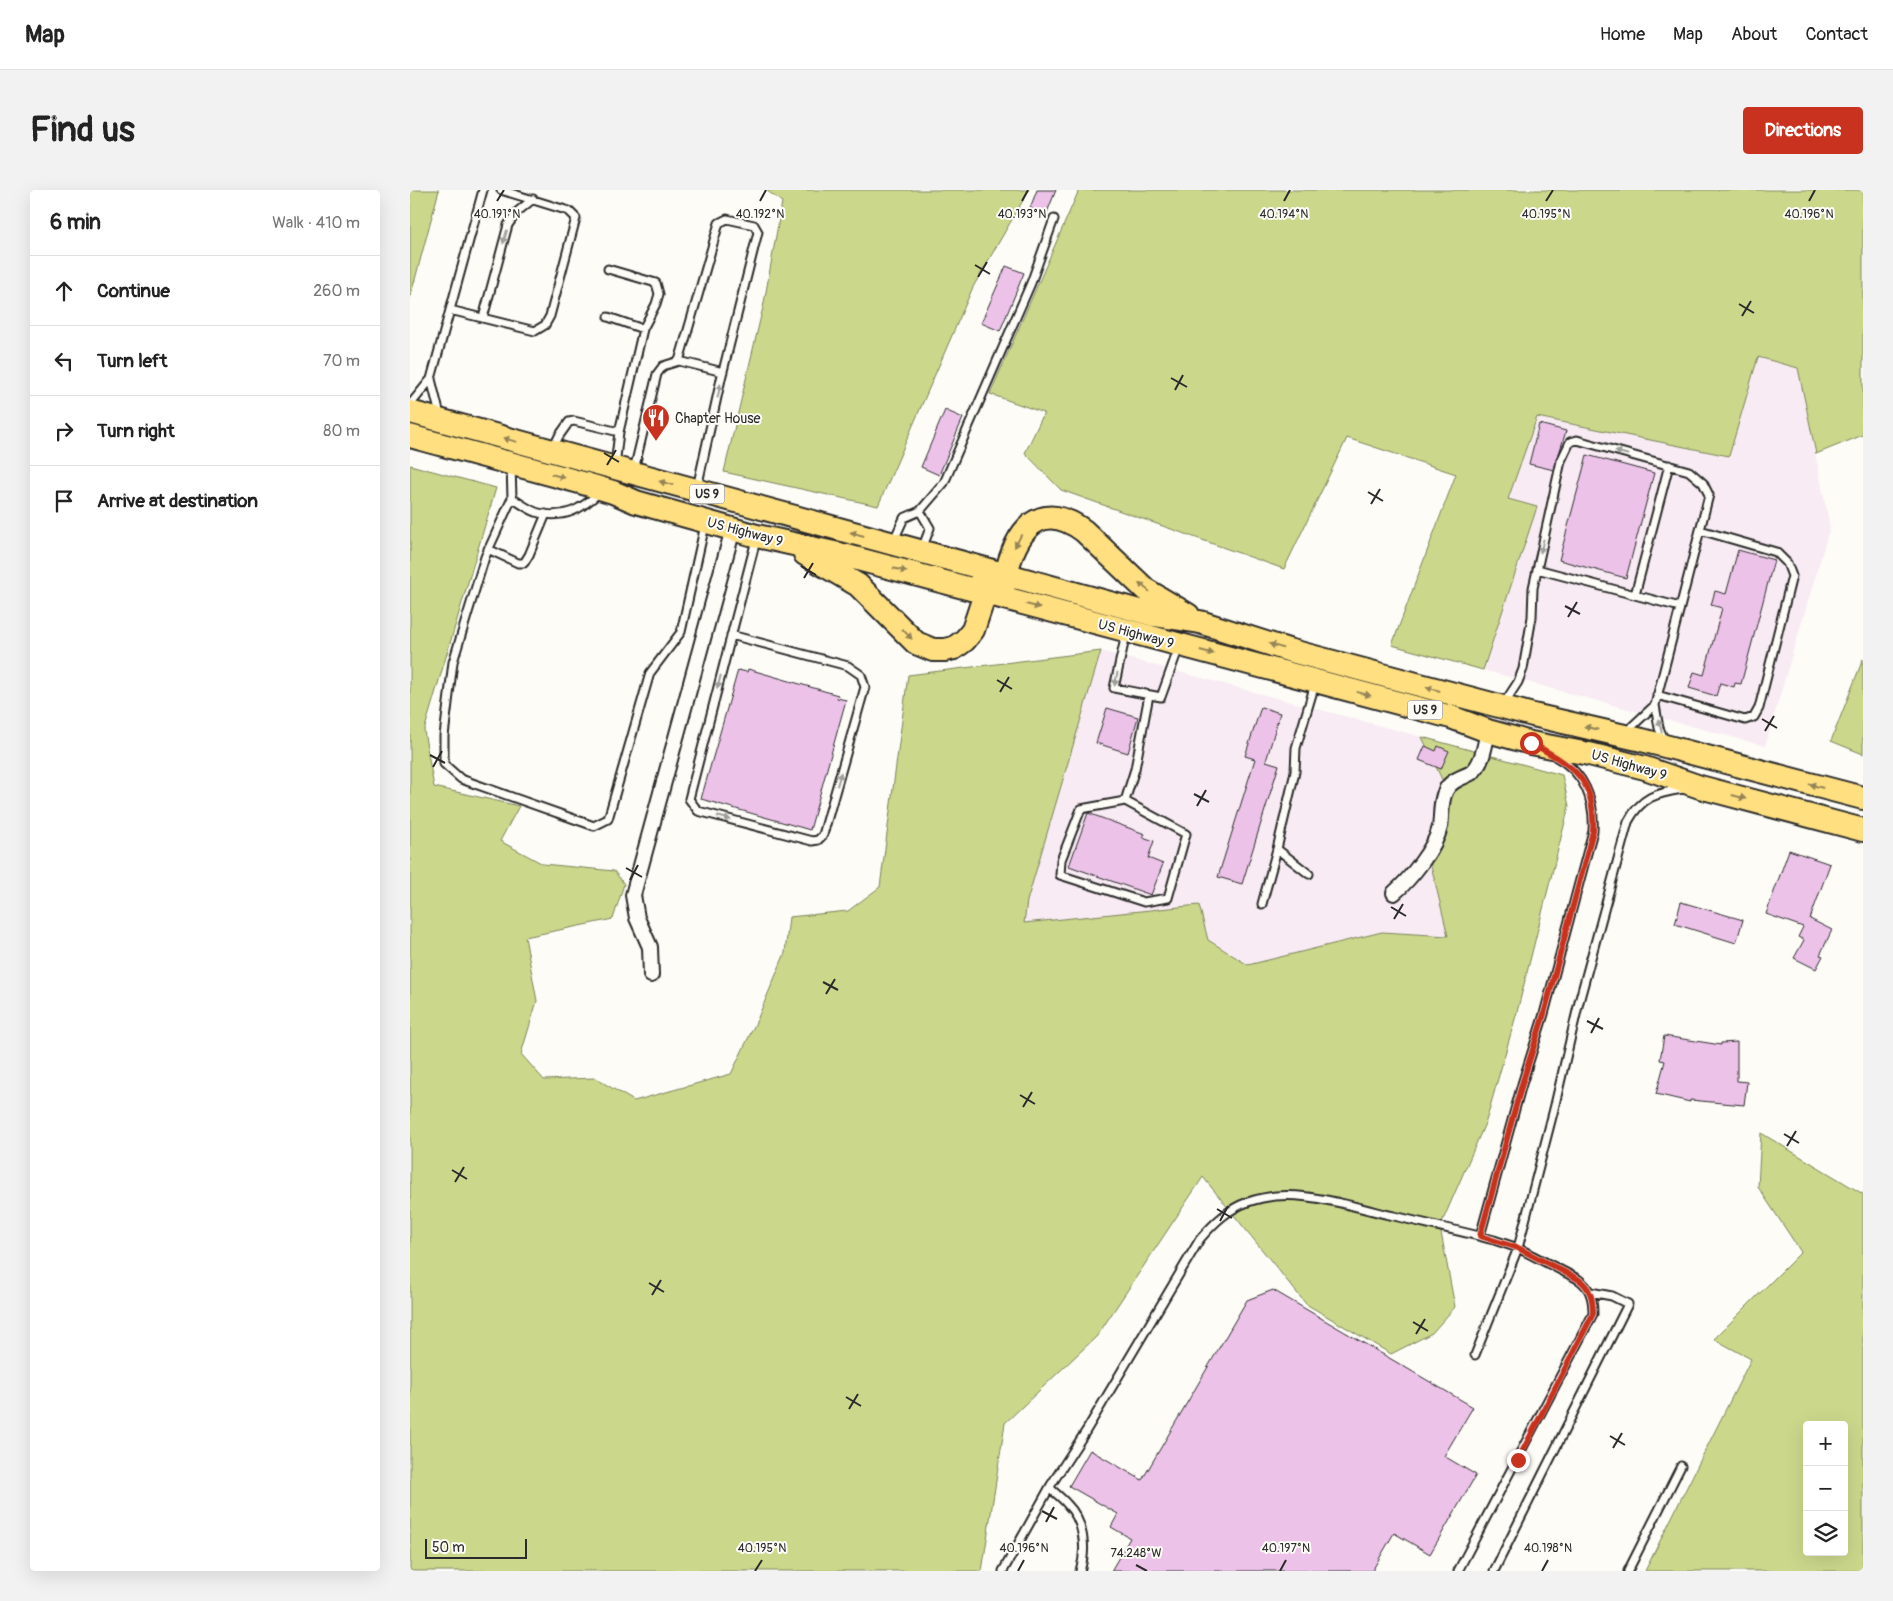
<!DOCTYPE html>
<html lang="en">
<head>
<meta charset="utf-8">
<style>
  :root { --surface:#fff; --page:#f2f2f2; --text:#222; --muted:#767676; --line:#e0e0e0; --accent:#c8321e }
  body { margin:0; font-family:Pangolin,sans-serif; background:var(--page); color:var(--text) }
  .controls { position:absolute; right:15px; bottom:15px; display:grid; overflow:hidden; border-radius:5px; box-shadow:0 5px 20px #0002 }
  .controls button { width:45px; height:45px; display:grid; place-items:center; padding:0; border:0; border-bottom:1px solid var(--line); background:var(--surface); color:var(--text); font:25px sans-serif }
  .scale { position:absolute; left:15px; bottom:12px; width:102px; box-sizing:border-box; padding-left:5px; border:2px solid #2b2b2b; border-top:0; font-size:14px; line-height:18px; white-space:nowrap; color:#2b2b2b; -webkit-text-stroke:4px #fdfcf7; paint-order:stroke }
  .stop { position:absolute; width:15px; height:15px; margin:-11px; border:4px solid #c8321e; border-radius:50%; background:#fff }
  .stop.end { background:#c8321e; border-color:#fff; box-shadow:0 1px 5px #0008 }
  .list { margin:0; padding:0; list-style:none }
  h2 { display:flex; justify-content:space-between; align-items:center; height:65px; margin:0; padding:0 20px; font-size:21px }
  h2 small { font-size:16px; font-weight:400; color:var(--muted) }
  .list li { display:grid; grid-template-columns:32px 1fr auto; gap:15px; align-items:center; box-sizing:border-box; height:70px; padding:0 20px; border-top:1px solid var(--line) }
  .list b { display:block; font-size:19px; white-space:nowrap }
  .list em { font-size:16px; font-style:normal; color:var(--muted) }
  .icon { flex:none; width:28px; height:28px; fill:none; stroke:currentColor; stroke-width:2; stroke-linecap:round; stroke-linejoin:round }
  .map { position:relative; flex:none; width:1453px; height:1381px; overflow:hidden; border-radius:5px }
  header { display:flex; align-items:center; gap:30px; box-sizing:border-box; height:70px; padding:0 25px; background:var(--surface); border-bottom:1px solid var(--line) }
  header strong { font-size:24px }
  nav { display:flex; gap:28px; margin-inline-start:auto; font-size:18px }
  .intro { display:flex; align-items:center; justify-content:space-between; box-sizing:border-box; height:120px; padding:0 30px }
  h1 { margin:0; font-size:35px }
  .button { padding:12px 22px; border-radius:5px; background:var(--accent); color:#fff; font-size:18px; font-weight:700 }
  main { display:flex; gap:30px; padding:0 30px }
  aside { flex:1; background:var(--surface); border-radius:5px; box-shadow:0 5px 20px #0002 }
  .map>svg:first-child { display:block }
</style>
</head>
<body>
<header>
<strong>Map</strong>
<nav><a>Home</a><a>Map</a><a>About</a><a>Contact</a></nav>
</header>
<div class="intro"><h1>Find us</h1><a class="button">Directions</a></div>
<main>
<aside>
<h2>6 min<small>Walk · 410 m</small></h2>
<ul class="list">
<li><svg class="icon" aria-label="ahead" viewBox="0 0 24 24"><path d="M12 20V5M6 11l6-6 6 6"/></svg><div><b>Continue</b></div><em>260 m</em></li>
<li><svg class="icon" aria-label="left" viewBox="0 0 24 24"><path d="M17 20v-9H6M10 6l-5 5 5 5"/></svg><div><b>Turn left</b></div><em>70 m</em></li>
<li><svg class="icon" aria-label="right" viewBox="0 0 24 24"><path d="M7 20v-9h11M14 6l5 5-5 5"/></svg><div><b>Turn right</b></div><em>80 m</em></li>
<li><svg class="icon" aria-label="arrive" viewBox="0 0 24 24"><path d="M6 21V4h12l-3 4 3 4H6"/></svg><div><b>Arrive at destination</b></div></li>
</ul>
</aside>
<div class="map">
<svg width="1453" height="1381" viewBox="0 0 1453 1381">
  <rect width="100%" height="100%" fill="#fdfcf7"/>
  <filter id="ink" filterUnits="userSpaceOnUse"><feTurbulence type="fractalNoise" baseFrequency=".02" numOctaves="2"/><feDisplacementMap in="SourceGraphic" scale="10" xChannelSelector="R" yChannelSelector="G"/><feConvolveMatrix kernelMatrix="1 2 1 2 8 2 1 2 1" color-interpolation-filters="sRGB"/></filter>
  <g filter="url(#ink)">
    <!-- built -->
    <path fill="#f8ebf3" d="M1347 167 1388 178 1420 337 1355 556 1073 480 1127 317 1098 309 1126 227 1319 266Z
      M691 461 1012 547 1036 598 1017 659 1038 746 972 742 838 775 798 750 614 733 617 711Z"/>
    <!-- green -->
    <path fill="#cbd88b" stroke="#7b825b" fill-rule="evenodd" d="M0 0H29L0 108Z
      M356 0H619L563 97 468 316 314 282 354 113 372 12Z
      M669 0H1453V245L1406 264 1388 178 1348 167 1319 266 1127 227 1098 309 1127 317 1073 480 982 455 1046 284 937 248 874 379 651 300 615 263 634 223 580 204Z
      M0 275 86 298 14 541 24 597 109 616 90 651 133 674 204 681 214 694 203 729 115 747 127 811 111 864 134 890 185 888 224 911 321 884 347 830 375 763 379 727 438 721 470 697 498 485 691 461 617 711 614 733 789 715 798 750 838 775 972 742 1038 746 1017 659 1036 598 1012 547 1152 585 1159 616 1107 822 1076 931 1030 1037 1045 1117 1022 1143 981 1164 896 1114 793 987 687 1146 595 1233 572 1381H0Z
      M1453 469V564L1421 551Z
      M1351 943 1453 1004V1381H1235L1341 1169 1304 1149 1391 1062 1348 997ZM1397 1235H1434V1362H1397Z"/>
    <!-- building -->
    <path fill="#ecc2e9" stroke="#2b2b2b" d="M627 0H646L636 25 620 18Z
      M596 76 614 83 590 141 571 133Z
      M535 220 553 228 529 285 511 277Z
      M1129 234 1156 241 1144 280 1119 274Z
      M1177 265 1244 283 1216 388 1149 370Z
      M1328 360 1364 370 1331 494 1325 493 1324 497 1310 493 1306 506 1279 498 1284 482 1294 485 1312 418 1301 415 1305 401 1316 404Z
      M338 479 428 505 427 508 436 510 400 640 291 609 328 480 337 482Z
      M851 517 870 523 856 571 869 575 832 694 808 687 845 569 835 566Z
      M697 518 728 527 718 563 686 553Z
      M1015 556 1026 561 1028 556 1039 561 1031 579 1009 570Z
      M678 623 735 644 733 647 744 651 738 668 753 674 741 705 659 676Z
      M1379 660 1420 674 1400 729 1422 740 1410 765 1413 766 1406 779 1384 768 1394 750 1388 747 1393 737 1356 724Z
      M1271 712 1333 730 1326 753 1265 734Z
      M1254 846 1311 855V853L1327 852V891L1337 892 1334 915 1280 910V912L1246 904 1255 871 1250 870Z
      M863 1100 1063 1217 1034 1266 1066 1285 1020 1364 984 1343 962 1381H701L720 1348 701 1337 708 1324 659 1296 680 1260 732 1290 837 1110Z"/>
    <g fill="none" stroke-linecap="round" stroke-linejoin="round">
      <defs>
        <path id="service" d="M198 79 246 93 249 104 246 114 233 139 209 242 205 276
          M40 120 125 141 135 135 140 126 166 28 159 21 91 0
          M198 127 233 139
          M73 128 98 35 107 22 123 9
          M269 171 313 182
          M21 189 73 0
          M0 215 21 189 30 225
          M143 258 149 246 159 232 164 231 209 242
          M101 276 102 308C110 313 120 321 129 323 155 329 171 319 189 303
          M224 280 247 184 253 176 269 171 309 33 317 29 344 35 348 42 311 189 287 298
          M102 308 75 367 43 472 34 546V574L51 589 184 636 198 629 240 483 271 442 295 335
          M510 321 534 293 621 93 644 29
          M484 350 494 328 510 321 520 338 512 359
          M78 359 108 373H114L119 365 136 324
          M1127 379 1270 417
          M1225 405 1259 275
          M716 444 704 498 751 507 769 457
          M321 445 438 476 451 485 455 497 413 645 408 650 402 651 288 621 279 609 346 350
          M1247 505 1335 530 1344 527 1349 518 1382 386 1377 373 1366 362 1290 340
          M1093 515 1108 492 1113 479 1122 427 1123 398 1151 271 1160 252 1167 250 1279 281 1293 293 1299 305 1245 515 1249 538 1255 552
          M1216 542 1245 515
          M715 611 671 619 651 670 650 685 734 712 758 708 776 644 715 611 725 579 739 505
          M867 659 899 684
          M852 714 867 659 885 582 886 558 905 494
          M1070 1046 1112 894 1134 824 1183 641C1185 610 1174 582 1146 567
          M1065 1165 1108 1058 1144 919 1169 812 1218 632C1231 607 1246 603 1273 599
          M640 1298C645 1303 652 1308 657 1314 674 1331 677 1359 670 1381
          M593 1381 641 1295 676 1241 790 1049C804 1033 818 1019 838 1012 884 995 938 1016 984 1026 1017 1034 1051 1041 1084 1050L1108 1058 1168 1089C1181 1098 1183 1109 1183 1124L1048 1381
          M1084 1381 1218 1114 1202 1106 1180 1102
          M1218 1381 1271 1276"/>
        <path id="minor" d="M984 703C1000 689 1025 659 1030 637 1032 625 1030 611 1036 600 1041 590 1052 588 1061 583 1073 574 1075 554 1078 541
          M241 785 240 757 227 728 223 705 323 339"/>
        <path id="trunk" d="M0 222 744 425 790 432 878 460 1123 525 1232 550 1453 608
          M0 246 173 293 203 302 226 312 347 346 433 365 1041 527 1078 541 1121 553 1179 564 1235 578 1290 597 1453 640
          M395 364 448 395 506 453 523 460H535L544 458 555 450 563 440 575 404 571 391
          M593 399C601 353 622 303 674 341L736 400 778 425"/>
      </defs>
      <!-- service casing -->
      <use href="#service" stroke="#2b2b2b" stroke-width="11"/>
      <!-- minor casing -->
      <use href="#minor" stroke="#2b2b2b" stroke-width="18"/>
      <!-- trunk casing -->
      <use href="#trunk" stroke="#2b2b2b" stroke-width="26"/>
      <!-- service -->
      <use href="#service" stroke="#fdfcf7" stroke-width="7"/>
      <!-- minor -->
      <use href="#minor" stroke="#fdfcf7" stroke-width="14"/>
      <!-- trunk -->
      <use href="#trunk" stroke="#ffdf80" stroke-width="22"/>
    </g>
    <!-- one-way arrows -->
    <defs><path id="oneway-solid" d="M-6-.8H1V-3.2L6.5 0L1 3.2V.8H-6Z" transform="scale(1.25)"/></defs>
    <g fill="#9e9e9b">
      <use href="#oneway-solid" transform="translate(95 47) rotate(106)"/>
      <use href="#oneway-solid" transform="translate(309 201) rotate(-78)"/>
      <use href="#oneway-solid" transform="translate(1212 263) rotate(-165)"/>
      <use href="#oneway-solid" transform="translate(1132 356) rotate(103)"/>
      <use href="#oneway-solid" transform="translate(706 489) rotate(103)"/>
      <use href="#oneway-solid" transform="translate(309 492) rotate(104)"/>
      <use href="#oneway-solid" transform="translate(1250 536) rotate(-106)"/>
      <use href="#oneway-solid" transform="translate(429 589) rotate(-74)"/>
      <use href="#oneway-solid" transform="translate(314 628) rotate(15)"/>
    </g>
    <g fill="#958556">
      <use href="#oneway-solid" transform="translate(100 250) rotate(-164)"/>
      <use href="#oneway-solid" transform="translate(148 286) rotate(15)"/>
      <use href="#oneway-solid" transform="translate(256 293) rotate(-165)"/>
      <use href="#oneway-solid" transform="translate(447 344) rotate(-165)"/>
      <use href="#oneway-solid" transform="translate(608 351) rotate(118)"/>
      <use href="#oneway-solid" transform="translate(490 380) rotate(15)"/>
      <use href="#oneway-solid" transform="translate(734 397) rotate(-141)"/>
      <use href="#oneway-solid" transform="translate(623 416) rotate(15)"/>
      <use href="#oneway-solid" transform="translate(497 444) rotate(46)"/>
      <use href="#oneway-solid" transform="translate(866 456) rotate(-163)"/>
      <use href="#oneway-solid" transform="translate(797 462) rotate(15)"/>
      <use href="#oneway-solid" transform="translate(1023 499) rotate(-165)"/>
      <use href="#oneway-solid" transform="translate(954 504) rotate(15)"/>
      <use href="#oneway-solid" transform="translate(1181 538) rotate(-167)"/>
      <use href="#oneway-solid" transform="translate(1406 596) rotate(-165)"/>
      <use href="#oneway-solid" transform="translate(1329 607) rotate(15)"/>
    </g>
  </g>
  <g fill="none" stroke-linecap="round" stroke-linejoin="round" filter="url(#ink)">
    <!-- route -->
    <path stroke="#c8321e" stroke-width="6" d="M1108 1270 1183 1124C1183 1109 1181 1098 1168 1089L1108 1058 1070 1046 1112 894 1134 824 1183 641C1186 588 1163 576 1121 553"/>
  </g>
  <!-- ticks -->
  <path fill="none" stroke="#2b2b2b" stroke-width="2" d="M87 11 94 0M350 11 356 0M612 11 618 0M874 11 880 0M1136 11 1143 0M1399 11 1405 0M565 75 580 84M568 87 577 72M1329 114 1344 123M1332 126 1341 111M761 188 777 197M765 200 773 185M194 263 209 272M197 275 206 260M958 302 973 311M961 314 970 299M391 376 406 385M394 388 403 373M1155 416 1170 424M1158 427 1167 412M587 490 602 499M590 502 599 487M1352 529 1367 538M1355 541 1364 526M20 565 35 573M23 577 32 561M784 604 799 612M787 616 796 600M216 678 232 687M220 690 228 675M981 717 996 726M984 729 993 714M413 792 428 800M416 804 425 789M1177 831 1193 839M1181 843 1189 828M610 905 625 914M613 917 622 902M1374 944 1389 953M1377 956 1386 941M42 980 57 989M45 992 54 977M807 1019 822 1028M810 1031 818 1016M239 1093 254 1102M242 1105 251 1090M1003 1132 1018 1141M1006 1144 1015 1129M436 1207 451 1216M439 1219 448 1204M1200 1246 1215 1255M1203 1258 1212 1243M632 1321 647 1329M636 1332 644 1317M726 1375 737 1381M345 1381 352 1370M608 1381 614 1370M870 1381 876 1370M1132 1381 1138 1370"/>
  <!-- icons -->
  <defs>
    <symbol id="restaurant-pin" viewBox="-11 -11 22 30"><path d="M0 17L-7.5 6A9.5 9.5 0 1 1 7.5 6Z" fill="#c8321e" stroke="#fdfcf7"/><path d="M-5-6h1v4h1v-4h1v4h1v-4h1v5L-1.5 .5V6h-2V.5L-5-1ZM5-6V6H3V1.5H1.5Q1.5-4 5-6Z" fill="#fff"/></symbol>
  </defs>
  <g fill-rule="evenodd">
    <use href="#restaurant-pin" x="230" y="212" width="32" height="43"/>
  </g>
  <g text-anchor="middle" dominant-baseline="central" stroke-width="4" stroke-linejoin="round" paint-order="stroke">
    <!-- shield labels -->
    <g fill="#fdfcf7" stroke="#6a6a68" stroke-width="1">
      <rect x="279.5" y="294.5" width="35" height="19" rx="4"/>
      <rect x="997.5" y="510.5" width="35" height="19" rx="4"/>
    </g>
    <g font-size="12" font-weight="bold" fill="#2b2b2b">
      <text x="297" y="304">US 9</text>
      <text x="1015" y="520">US 9</text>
    </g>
    <!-- poi labels -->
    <g font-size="14" fill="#2b2b2b" stroke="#fdfcf7" text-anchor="start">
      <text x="265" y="228">Chapter House</text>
    </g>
    <!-- street labels -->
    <g font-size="14" fill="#2b2b2b" stroke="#fdfcf7">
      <text transform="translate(335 342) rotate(15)">US Highway 9</text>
      <text transform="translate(726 444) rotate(15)">US Highway 9</text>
      <text transform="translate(1219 575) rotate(16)">US Highway 9</text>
    </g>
  </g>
  <g font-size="12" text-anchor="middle" fill="#2b2b2b" stroke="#fdfcf7" stroke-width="4" stroke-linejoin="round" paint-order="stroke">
    <text x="87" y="28">40.191°N</text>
    <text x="350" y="28">40.192°N</text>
    <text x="612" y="28">40.193°N</text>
    <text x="874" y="28">40.194°N</text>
    <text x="1136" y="28">40.195°N</text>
    <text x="1399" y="28">40.196°N</text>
    <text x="352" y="1362">40.195°N</text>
    <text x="614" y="1362">40.196°N</text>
    <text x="876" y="1362">40.197°N</text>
    <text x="1138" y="1362">40.198°N</text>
    <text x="726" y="1367">74.248°W</text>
  </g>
</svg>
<div class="controls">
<button>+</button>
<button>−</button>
<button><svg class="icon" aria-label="layers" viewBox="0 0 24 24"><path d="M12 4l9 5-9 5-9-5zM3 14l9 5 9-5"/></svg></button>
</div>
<div class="scale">50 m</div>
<div class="stop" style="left:1121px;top:553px"></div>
<div class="stop end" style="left:1108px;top:1270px"></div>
</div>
</main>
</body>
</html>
